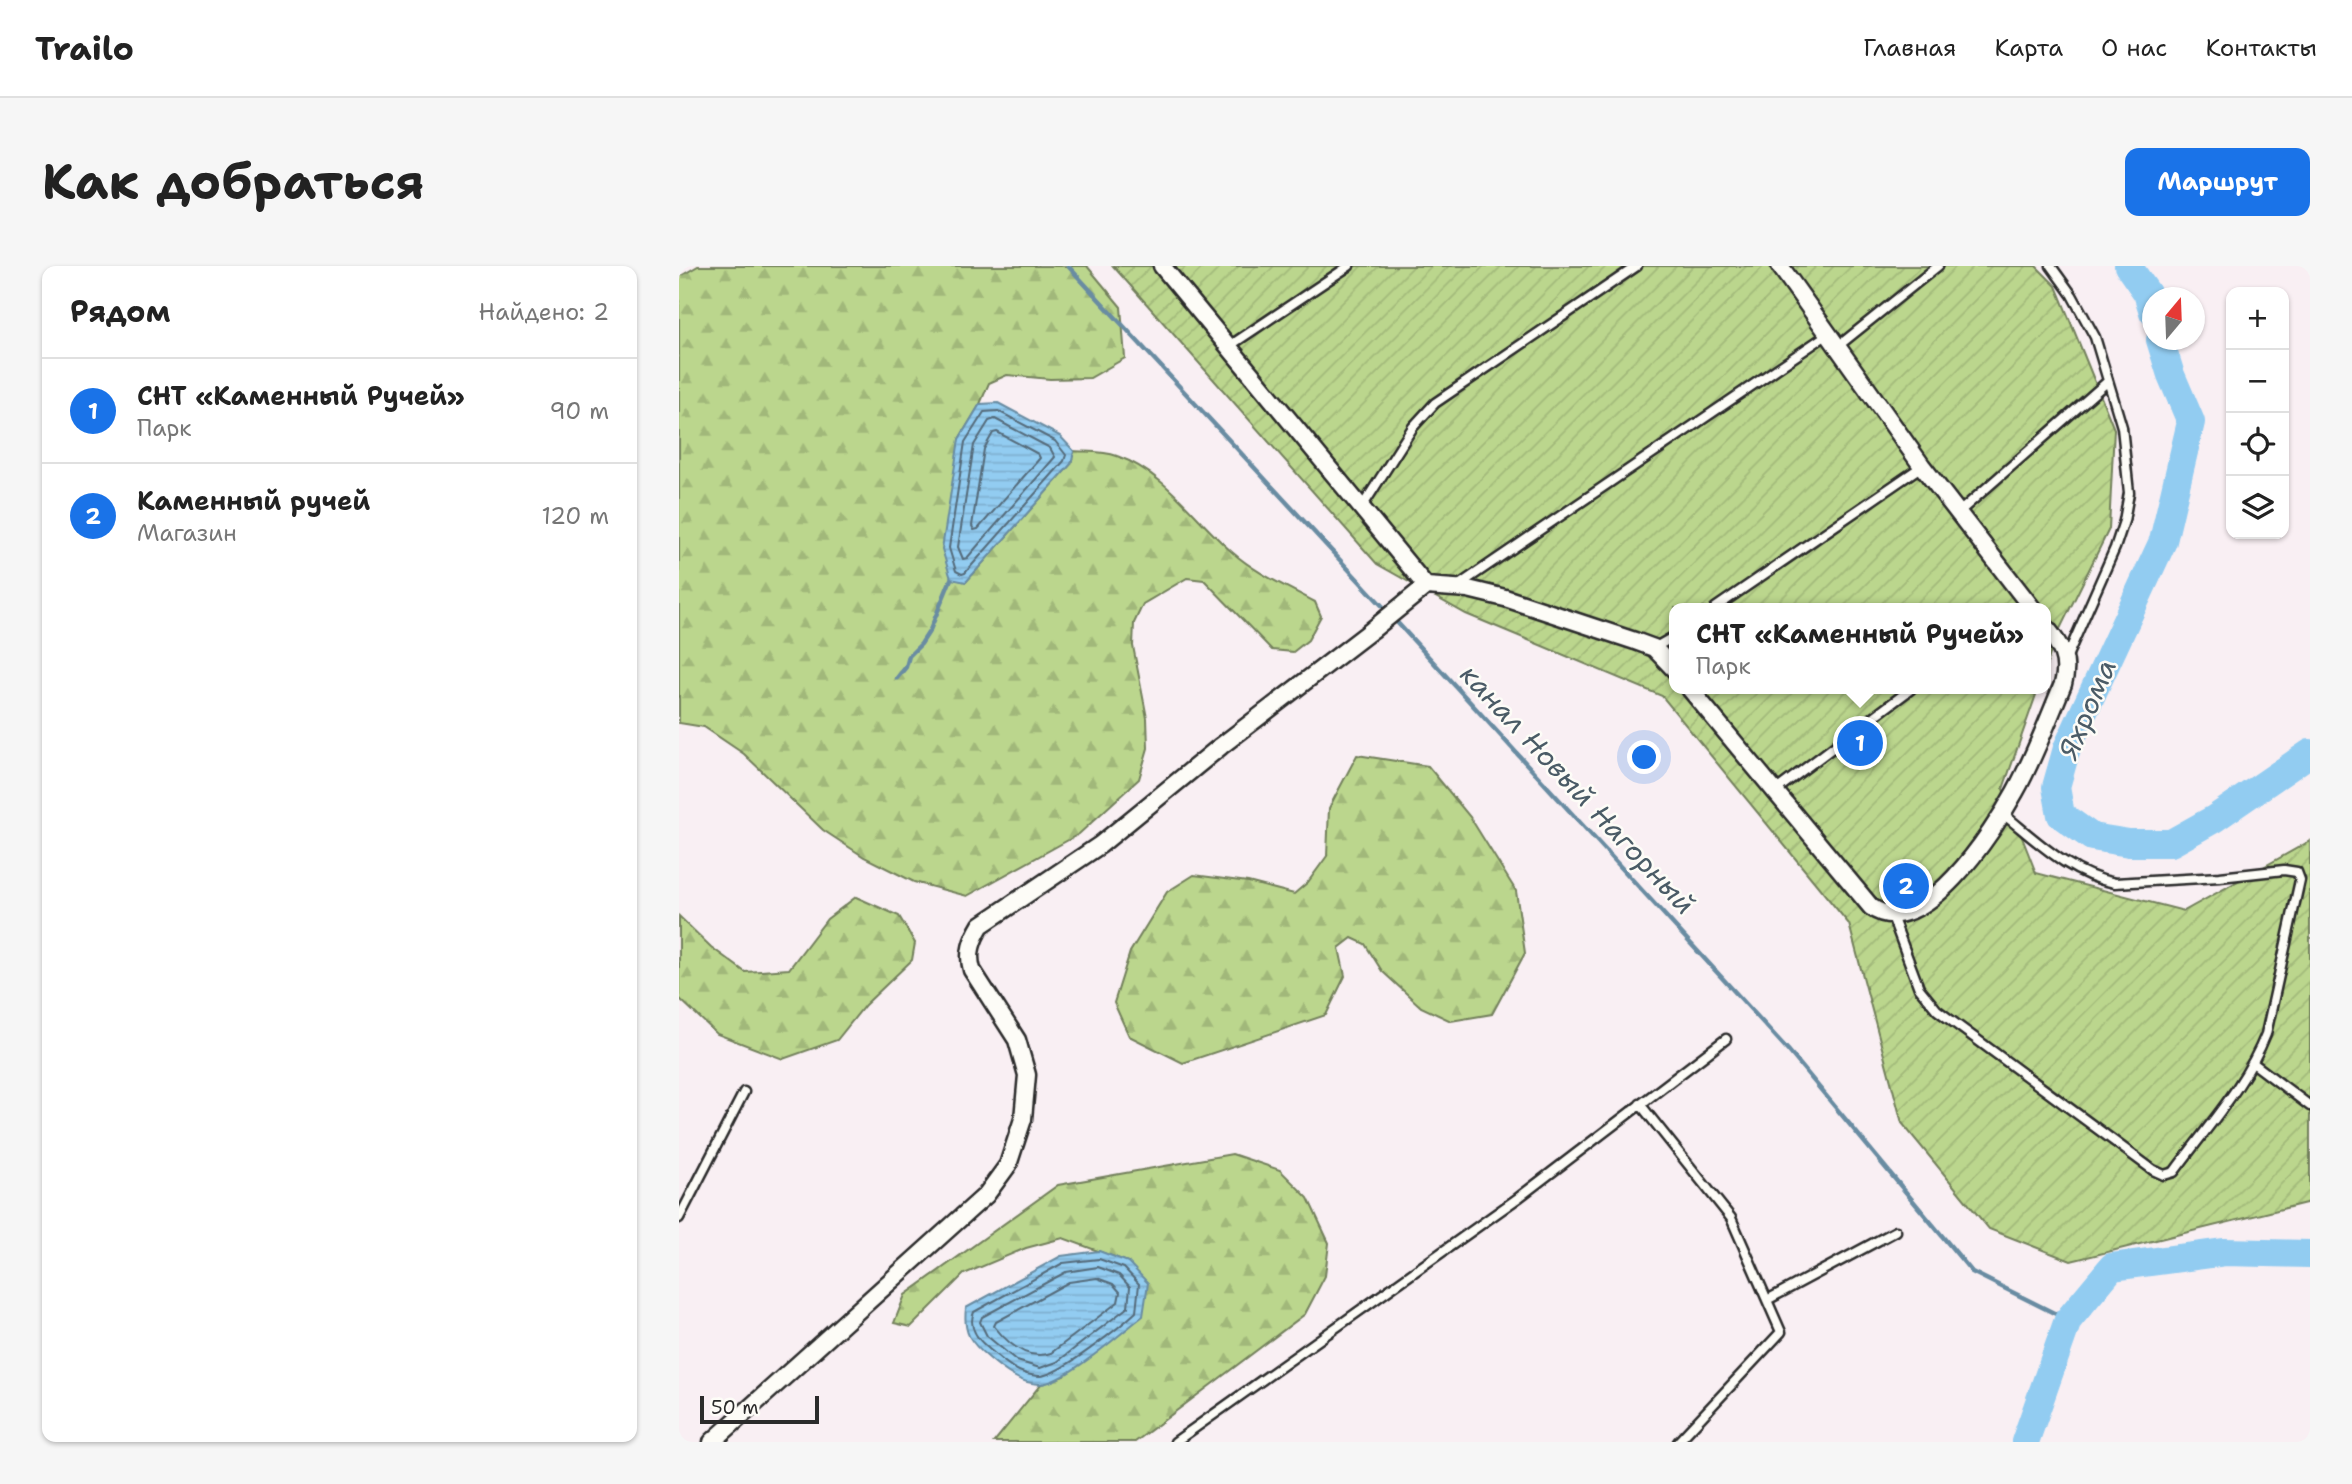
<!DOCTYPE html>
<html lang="ru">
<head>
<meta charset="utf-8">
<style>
  :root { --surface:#fff; --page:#f6f6f6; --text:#222; --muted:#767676; --line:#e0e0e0; --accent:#1a73e8 }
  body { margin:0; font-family:"Shantell Sans",sans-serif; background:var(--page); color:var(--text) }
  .controls { position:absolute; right:21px; top:21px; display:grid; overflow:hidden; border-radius:14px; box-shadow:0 2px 5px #0004 }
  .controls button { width:63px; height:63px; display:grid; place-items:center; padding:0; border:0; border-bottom:2px solid var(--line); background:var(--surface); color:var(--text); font:35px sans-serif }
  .compass { position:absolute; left:1463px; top:21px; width:63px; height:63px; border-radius:50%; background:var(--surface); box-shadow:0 2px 5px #0004; rotate:19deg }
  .scale { position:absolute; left:21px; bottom:18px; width:119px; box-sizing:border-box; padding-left:7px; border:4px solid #2b2b2b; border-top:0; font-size:19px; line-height:24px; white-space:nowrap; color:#2b2b2b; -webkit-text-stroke:5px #fdfcf7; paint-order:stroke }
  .you { position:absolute; left:966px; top:492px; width:24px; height:24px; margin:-18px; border:5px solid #fff; border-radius:50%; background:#1a73e8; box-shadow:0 0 0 10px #1a73e833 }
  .badge { display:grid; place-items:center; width:46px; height:46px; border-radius:50%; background:var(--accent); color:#fff; font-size:23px; font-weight:700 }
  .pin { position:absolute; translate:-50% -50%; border:4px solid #fff; box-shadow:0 2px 7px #0006 }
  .popup { position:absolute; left:990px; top:337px; width:382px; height:91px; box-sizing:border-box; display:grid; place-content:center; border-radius:14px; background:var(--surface); filter:drop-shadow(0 2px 5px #0005); font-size:23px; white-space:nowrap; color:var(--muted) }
  .popup b { font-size:26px; color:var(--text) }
  .popup::after { content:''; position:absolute; left:50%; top:100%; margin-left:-14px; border:14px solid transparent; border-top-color:var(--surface) }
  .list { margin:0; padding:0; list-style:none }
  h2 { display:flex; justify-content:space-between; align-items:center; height:91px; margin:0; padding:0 28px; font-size:30px }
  h2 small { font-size:23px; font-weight:400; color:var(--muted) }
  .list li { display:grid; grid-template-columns:46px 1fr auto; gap:21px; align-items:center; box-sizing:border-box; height:105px; padding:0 28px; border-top:2px solid var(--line) }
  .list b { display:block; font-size:26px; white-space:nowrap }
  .list p { margin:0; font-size:23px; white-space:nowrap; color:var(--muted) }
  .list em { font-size:23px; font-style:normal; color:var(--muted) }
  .icon { flex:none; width:38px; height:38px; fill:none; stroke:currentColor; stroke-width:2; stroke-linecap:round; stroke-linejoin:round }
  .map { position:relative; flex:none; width:1631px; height:1176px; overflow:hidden; border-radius:14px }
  header { display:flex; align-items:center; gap:42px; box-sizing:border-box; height:98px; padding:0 35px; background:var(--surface); border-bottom:2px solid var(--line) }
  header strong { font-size:33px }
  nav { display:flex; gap:38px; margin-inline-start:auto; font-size:24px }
  .intro { display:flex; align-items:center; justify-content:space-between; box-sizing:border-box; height:168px; padding:0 42px }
  h1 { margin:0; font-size:49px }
  .button { padding:18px 32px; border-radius:14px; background:var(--accent); color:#fff; font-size:24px; font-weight:700 }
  main { display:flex; gap:42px; padding:0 42px }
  aside { flex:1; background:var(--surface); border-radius:14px; box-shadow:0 2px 5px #0004 }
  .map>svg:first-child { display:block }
</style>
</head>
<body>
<header>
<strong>Trailo</strong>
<nav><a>Главная</a><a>Карта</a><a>О нас</a><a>Контакты</a></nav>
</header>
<div class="intro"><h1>Как добраться</h1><a class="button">Маршрут</a></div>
<main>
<aside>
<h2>Рядом<small>Найдено: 2</small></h2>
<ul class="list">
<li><span class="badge">1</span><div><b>СНТ «Каменный Ручей»</b><p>Парк</p></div><em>90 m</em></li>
<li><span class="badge">2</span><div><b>Каменный ручей</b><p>Магазин</p></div><em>120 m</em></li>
</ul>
</aside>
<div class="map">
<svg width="1631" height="1176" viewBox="0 0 1631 1176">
  <defs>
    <pattern id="forest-firs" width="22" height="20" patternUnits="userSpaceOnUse" patternTransform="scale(1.75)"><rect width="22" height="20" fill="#bbd68d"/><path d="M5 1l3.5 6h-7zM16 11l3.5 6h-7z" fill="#a1b87a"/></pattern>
    <pattern id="garden-furrows" width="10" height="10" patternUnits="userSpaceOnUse" patternTransform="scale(1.75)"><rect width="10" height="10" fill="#bbd68d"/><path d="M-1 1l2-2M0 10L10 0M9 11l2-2" fill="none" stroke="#a1b87a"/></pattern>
    <pattern id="water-rules" width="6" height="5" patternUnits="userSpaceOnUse" patternTransform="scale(1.75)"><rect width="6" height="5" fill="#92ccf1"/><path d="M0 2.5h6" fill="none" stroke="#7eafcf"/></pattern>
  </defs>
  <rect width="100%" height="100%" fill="#f9eff3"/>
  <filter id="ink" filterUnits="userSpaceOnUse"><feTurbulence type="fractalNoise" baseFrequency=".0143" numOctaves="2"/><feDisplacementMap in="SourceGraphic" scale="14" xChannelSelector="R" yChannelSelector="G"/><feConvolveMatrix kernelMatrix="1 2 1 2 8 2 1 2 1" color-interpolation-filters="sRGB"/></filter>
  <g filter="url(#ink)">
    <!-- forest -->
    <path fill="url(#forest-firs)" stroke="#73805c" stroke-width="2" d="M19 0H408L442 41 446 92 411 112 371 113 328 109 310 117 301 138 280 173 272 312 287 316 392 198 395 185C408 186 425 185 438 190 487 207 515 253 553 286 578 308 607 320 636 336L642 350 629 374 614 386 593 384 525 314 508 312 464 338 455 357 454 380 468 452 469 482 460 513 400 568 288 630 235 616 185 591 144 564 65 488 25 461 0 457V11Z
      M678 489 749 500 791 551 837 625 846 687 813 748 772 755 742 741 703 705 686 678 673 672 660 682 666 710 647 749 504 797 450 770 435 737 451 686 488 626 515 609 569 616 615 628 629 616 648 590 650 542Z
      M177 631 220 650 236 677 233 694 186 739 158 774 104 793 38 768 0 732V650L32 681 66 706 110 703 148 653Z
      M553 888 601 904 629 932 650 977 646 1010 626 1048 456 1176H315L362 1118 385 1110 449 996 384 972 347 982 285 1008 232 1061 215 1057 226 1029 379 919Z"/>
    <!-- garden -->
    <path fill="url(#garden-furrows)" stroke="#73805c" stroke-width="2" d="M434 0H1357L1377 20 1435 163 1430 263 1375 375 1367 401 1366 342H996V423H1359L1324 523 1357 607 1505 645 1631 575V936L1392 995 1310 963 1223 857 1170 658 983 430 787 348 698 298Z"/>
    <!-- water -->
    <path fill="url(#water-rules)" stroke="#698ca2" stroke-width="2" d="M319 137 381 170 395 185 392 198 287 316 272 313 263 283 280 173 301 138Z
      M420 985 449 996 469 1017 464 1050C443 1066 385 1118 361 1118 341 1118 324 1104 310 1092 291 1076 284 1067 287 1042L382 990Z"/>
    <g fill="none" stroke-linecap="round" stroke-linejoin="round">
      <!-- shore -->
      <path stroke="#546b7a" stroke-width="2" d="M319 145 376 175 387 189 385 195 286 307 283 308 277 305 270 282 286 176 305 146Z
        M316 153 371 182 376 191 288 292 284 293 279 281 295 179 310 155Z
        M318 166 359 188 361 192 299 263 295 264 293 260 305 183 314 167Z
        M420 993 445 1002 460 1018 457 1046C442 1060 379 1111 360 1110 338 1109 324 1095 309 1082 298 1073 289 1060 295 1046L384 997Z
        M419 1001 440 1009 451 1021 449 1041 378 1096 361 1102 338 1095 308 1070 301 1056 303 1051 387 1006Z
        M418 1012 434 1018 441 1026 439 1036 372 1087C349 1095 329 1078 315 1060L317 1056 390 1016Z"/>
      <!-- stream -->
      <path stroke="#698ca2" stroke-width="4.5" d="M389 0 709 346
        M715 353 1109 784 1293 1006 1389 1054
        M218 412 227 401 230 390 242 378 251 364 272 313"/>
      <!-- river -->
      <path stroke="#92ccf1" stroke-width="28" d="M1449 0 1468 27 1474 46
        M1481 74 1492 109 1512 156 1484 275 1388 482 1377 521 1382 549 1413 571 1450 577H1492L1535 553 1631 487
        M1346 1176 1389 1054 1433 1001 1546 986 1631 988"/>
      <defs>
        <path id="lane" d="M1372 0 1393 29 1416 71 1443 161 1450 227 1445 255 1436 282 1387 393
          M549 81 670 0
          M1158 81 1259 0
          M683 241 734 161 756 137 958 0
          M1279 247 1428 116
          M777 321 1149 68
          M1036 342 1243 200
          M975 382 996 370
          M1096 525 1232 423
          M1213 650 1240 722 1258 744 1474 904 1485 909 1495 906C1527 862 1567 819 1587 768L1621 614 1618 606 1605 604 1541 611 1436 617C1391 609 1357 574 1323 547
          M1574 797 1631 840
          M961 838 1052 952 1102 1066 999 1176
          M0 952 65 826
          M1088 1034 1217 965
          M496 1176 839 932 1047 773"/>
        <path id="street" d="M483 0 747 320
          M1101 0 1243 200 1353 342
          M1011 423 1192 641C1243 678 1315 564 1336 526 1355 492 1369 454 1384 418 1391 393 1382 380 1366 360
          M33 1176 307 929 329 899 344 853 348 809 338 774 293 704C288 687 293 674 302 659L421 579 542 480 693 364 747 320 789 323 826 332 956 375 975 382 996 404"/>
      </defs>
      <!-- lane casing -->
      <use href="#lane" stroke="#2b2b2b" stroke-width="13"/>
      <!-- street casing -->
      <use href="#street" stroke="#2b2b2b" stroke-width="21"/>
      <!-- lane -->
      <use href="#lane" stroke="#fdfcf7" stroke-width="8"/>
      <!-- street -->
      <use href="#street" stroke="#fdfcf7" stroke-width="16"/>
    </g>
  </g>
  <g text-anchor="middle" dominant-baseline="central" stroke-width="5" stroke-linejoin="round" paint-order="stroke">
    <!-- water labels -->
    <g font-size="28" font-style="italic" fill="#4a5b66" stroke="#fdfcf7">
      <text transform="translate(1408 443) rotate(-67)">Яхрома</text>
      <text transform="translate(899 523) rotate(47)">канал Новый Нагорный</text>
    </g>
  </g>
</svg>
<div class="controls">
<button>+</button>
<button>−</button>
<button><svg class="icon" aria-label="locate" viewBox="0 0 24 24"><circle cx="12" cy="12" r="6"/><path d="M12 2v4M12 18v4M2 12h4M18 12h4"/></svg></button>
<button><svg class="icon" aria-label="layers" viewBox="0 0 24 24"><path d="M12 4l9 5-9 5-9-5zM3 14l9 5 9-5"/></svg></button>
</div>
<svg class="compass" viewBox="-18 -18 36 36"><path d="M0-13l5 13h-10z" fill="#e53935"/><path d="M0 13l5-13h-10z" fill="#767676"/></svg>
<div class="scale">50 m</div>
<div class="you"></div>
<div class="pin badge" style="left:1181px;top:477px">1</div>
<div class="popup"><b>СНТ «Каменный Ручей»</b>Парк</div>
<div class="pin badge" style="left:1227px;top:620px">2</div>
</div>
</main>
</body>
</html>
